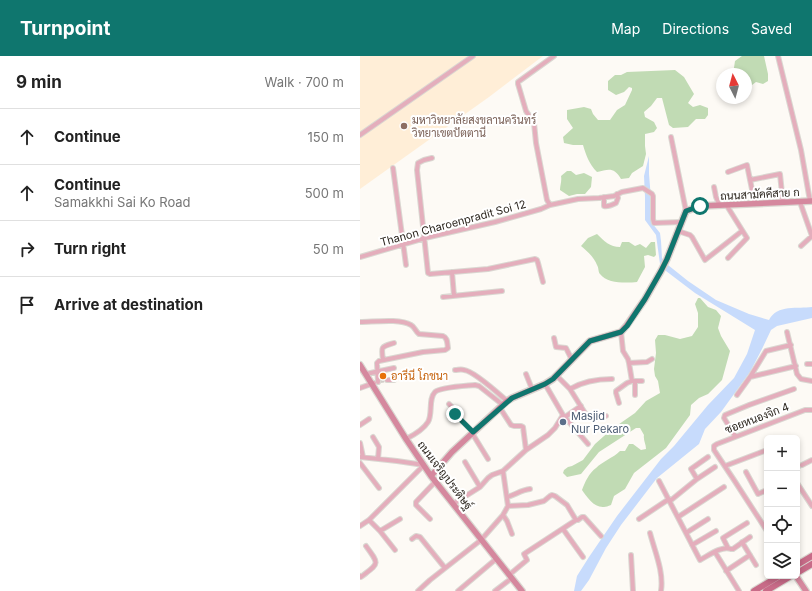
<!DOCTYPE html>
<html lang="en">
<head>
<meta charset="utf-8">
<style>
  :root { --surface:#fff; --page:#f2f2f2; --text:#222; --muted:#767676; --line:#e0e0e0; --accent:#0f766e }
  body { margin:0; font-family:Inter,Sarabun,sans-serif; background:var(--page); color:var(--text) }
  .controls { position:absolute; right:12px; bottom:12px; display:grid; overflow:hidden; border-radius:6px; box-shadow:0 2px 6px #0003 }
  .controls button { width:36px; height:36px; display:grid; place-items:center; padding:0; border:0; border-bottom:1px solid var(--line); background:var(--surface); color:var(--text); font:20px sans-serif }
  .compass { position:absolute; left:356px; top:12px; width:36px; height:36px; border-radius:50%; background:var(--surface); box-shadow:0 2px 6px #0003; rotate:354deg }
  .stop { position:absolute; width:12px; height:12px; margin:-9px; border:3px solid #0f766e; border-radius:50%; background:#fff }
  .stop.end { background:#0f766e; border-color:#fff; box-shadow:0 1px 4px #0008 }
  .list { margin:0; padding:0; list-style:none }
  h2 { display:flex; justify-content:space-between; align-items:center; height:52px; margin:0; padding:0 16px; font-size:17px }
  h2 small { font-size:13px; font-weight:400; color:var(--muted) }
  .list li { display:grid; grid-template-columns:26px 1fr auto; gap:12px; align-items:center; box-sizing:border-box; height:56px; padding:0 16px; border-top:1px solid var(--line) }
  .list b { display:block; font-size:15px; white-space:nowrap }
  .list p { margin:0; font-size:13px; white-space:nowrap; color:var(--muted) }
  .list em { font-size:13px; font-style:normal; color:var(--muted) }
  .icon { flex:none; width:22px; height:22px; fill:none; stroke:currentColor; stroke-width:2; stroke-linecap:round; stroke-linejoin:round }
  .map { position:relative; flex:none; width:452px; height:535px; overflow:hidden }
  header { display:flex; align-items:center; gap:24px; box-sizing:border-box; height:56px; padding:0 20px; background:var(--accent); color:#fff }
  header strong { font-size:19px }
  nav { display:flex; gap:22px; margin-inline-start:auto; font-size:14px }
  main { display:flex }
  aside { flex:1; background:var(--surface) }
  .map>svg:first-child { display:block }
</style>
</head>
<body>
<header>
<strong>Turnpoint</strong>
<nav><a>Map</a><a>Directions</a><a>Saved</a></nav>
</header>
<main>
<aside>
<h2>9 min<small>Walk · 700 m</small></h2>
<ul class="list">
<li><svg class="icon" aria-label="ahead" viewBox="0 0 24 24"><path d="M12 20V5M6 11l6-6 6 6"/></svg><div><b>Continue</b></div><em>150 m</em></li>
<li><svg class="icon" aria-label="ahead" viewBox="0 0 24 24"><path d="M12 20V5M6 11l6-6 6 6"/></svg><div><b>Continue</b><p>Samakkhi Sai Ko Road</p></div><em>500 m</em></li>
<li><svg class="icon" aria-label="right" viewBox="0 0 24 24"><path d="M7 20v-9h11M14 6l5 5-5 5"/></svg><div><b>Turn right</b></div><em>50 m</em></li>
<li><svg class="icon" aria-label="arrive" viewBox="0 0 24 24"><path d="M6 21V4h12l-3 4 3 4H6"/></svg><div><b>Arrive at destination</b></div></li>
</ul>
</aside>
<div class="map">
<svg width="452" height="535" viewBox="0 0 452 535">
  <rect width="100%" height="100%" fill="#fdfaf5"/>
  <!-- built -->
  <path fill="#ffeed7" d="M0 0H183L129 41 0 133Z"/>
  <!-- green -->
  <path fill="#c1dbb4" d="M382 0H404L408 18V25L403 28 396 26 392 29 386 30V18H373L375 5Z
    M315 14 324 21 334 38 328 47 333 51 340 49 348 52V59L345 63H336L328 71 313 72 309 69 302 42H297L291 50 284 56 285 61 294 66 297 72 294 76 285 78V90L286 98 283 110 272 117 269 122 261 123C254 111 249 113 237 116 229 108 226 99 223 89H213L204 87 203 81 213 72 207 63V54L224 51 231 53 233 58 238 64H250L257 54 265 49 272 34V32L269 31 264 36 256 39 248 34V25L255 19H261L267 16Z
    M207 115H211L216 119 224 117 232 121 231 131 225 138H217L209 140 200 134C200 129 202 125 201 120Z
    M237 178C244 185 250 191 260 191L262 186H269L275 190 280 188 286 192 291 186H295L296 199 294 201 288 199 284 200 285 211 277 226C267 227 247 228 240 218 238 216 239 212 237 209 234 201 227 195 221 190L228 182Z
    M338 242H340L348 251 356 254 361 260 358 272 361 280 370 295 362 324 348 338 339 342 331 349 330 359 306 392 274 417 265 433 254 440 251 449C248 450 246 451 244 451 234 452 227 441 222 434 225 426 229 417 236 412 243 405 253 402 260 395H265L269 388H273L281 394 286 393C286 388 283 384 284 379L280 372H276L239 396 221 418 207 421 203 417 204 414 208 411 212 410 223 404 235 388 252 373 275 357 286 345 300 337 298 325 295 320 294 313 296 297 295 284 298 279H305L320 283 332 280 338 271V257L335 248Z"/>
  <!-- water -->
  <path fill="#c7dbfc" d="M289 100V118L291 143V159L292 167 300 177 301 185 302 202 308 209 328 225 356 244 389 258 409 264C417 248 438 253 452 251V262L417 270 411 274 402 293 390 316 361 356 345 373 339 388 297 422 261 469 246 492 229 524 221 535H214L217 520 229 501 257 460 301 403 314 390 348 349 374 322 387 298 395 274 335 237 306 215 300 208 296 179 285 164V141L284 120Z"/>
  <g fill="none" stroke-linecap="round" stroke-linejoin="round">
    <!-- street-tunnel -->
    <path stroke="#d2cec9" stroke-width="4" stroke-dasharray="4 2" stroke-linecap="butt" d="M20 325 27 324"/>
    <defs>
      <path id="street" d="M194 0 158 26V28L166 55 174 67 176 87 187 144 190 149 218 143 239 142 254 140 262 136 283 132 292 138 293 140V163L294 167 322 166
        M418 0 441 94 450 145
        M0 79 113 0
        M311 81 326 155
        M72 102 64 104 58 107 57 114 68 217 70 218 128 213 175 203 177 204 178 207 183 226
        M33 112 46 209
        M368 116 387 109 395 148
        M390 124 420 118 423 147
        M354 131 356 141 360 150
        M244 141V150C248 151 252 149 256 147L258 142 257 138
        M440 146 452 180 441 190
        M367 150 387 182 368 202
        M318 175 330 179 332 181 345 204 382 175
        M0 201 65 182 135 166 181 153 190 149
        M92 216 94 240
        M83 241 142 235
        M0 266C13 266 40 262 51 269 55 271 55 275 59 278L83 280C88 282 87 287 88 292L85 294 63 296 19 305 17 307 18 326
        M261 276 263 295 268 303 269 307 272 325H282
        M427 276 437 318 441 323 452 325
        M194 282 196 291 206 292 212 304
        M23 304C21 290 21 291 34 287
        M269 307 287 306 292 303
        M447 308H452
        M95 314C98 314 101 313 104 314 114 315 139 338 147 345
        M6 318 34 312
        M166 318 172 333
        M197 320 210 333C222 326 238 323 252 323
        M390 321 436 310
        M27 324H34
        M275 325V339
        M185 328 203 359 228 388
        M0 332 14 327
        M210 333 225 357 229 359 232 363 233 364 246 360
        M377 339 390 321 406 295 431 289
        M259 347 256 337V335L267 327 272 325
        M89 348 93 352 95 358 113 376
        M140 352 151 369 154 370H161L163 371 166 394
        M205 361 221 350
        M0 369 9 363
        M112 377 128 403
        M375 380 364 362 365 359 389 349 434 333
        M13 381 19 391 18 403
        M46 383C54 379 63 374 68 366 73 358 68 343 75 336 81 331 106 330 115 329L119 330 143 349
        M0 387 3 401
        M0 401 37 405 64 409
        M105 406 120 431
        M0 407 19 432
        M442 409 452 404
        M365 410 407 394
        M437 412 438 411
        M386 416 398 438 407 434
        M337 423 331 413 348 401
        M299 425 340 504C348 500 362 489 371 493H373L390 481
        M437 427 452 450
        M147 441C155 439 161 434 170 433
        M310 445 337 423 355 411
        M93 448 120 431 128 422 132 419 143 415 166 394 188 379 195 372 203 359
        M148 450 168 449 184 445 190 440 192 439 195 440 207 449 216 464H218L222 461H224L241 480
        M143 459 147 465 152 478
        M318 461 364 431
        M70 463 56 449V446L75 426
        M279 463 309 443
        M9 464 20 475 35 494
        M0 470 9 464 64 409
        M203 473 223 501
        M20 475 40 463
        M407 475 374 424 354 394V390L357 388 445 354H452
        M290 477C295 496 304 516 301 535
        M326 477 348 463
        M52 483 56 480 60 481 85 512
        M382 486 396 509
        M332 489 356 475
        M368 492 363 482 387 467
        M355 496 379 535
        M271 499 273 535
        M366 515 390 499
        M149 519 167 504 164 498 216 464
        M0 520 1 521C19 507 20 509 6 490
        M58 535 70 524 121 484 143 459 148 450 143 415
        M98 535 136 503
        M135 535 152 522"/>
      <path id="secondary" d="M0 309 46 383 71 420 162 535
        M71 420 92 396 147 345 152 342 185 328 193 323 230 285 261 276 267 269 285 243 301 215 307 203 326 155 340 150 452 145
        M436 520 446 535"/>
      <path id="primary" d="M437 509 452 500
        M437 517 452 508
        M394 535 419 520
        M406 535 431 520"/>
    </defs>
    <!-- street casing -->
    <use href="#street" stroke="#dad7d1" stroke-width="6"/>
    <!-- secondary casing -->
    <use href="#secondary" stroke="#dad7d1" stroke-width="8"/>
    <!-- primary casing -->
    <use href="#primary" stroke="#dad7d1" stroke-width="8"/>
    <!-- street -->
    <use href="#street" stroke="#e4aebc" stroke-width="4"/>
    <!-- secondary -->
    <use href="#secondary" stroke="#d5889e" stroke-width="5.5"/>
    <!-- primary -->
    <use href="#primary" stroke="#c86b88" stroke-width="6"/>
  </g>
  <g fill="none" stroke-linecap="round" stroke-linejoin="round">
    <!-- route -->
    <path stroke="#0f766e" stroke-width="5" d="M95 358 113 376 152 342 185 328 193 323 230 285 261 276 267 270 285 243 301 215 307 203 326 155 340 150"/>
  </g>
  <!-- markers -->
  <circle fill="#8d6e63" stroke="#fff" stroke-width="1.5" cx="44" cy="70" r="4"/>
  <circle fill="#e8710a" stroke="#fff" stroke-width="1.5" cx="23" cy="320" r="4"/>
  <circle fill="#5c6f8a" stroke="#fff" stroke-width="1.5" cx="203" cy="366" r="4"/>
  <g text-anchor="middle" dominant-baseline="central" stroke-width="4" stroke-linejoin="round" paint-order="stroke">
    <!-- education labels -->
    <g font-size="11" fill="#785e54" stroke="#fff" text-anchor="start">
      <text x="52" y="64">มหาวิทยาลัยสงขลานครินทร์<tspan x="52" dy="13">วิทยาเขตปัตตานี</tspan></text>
    </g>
    <!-- street labels -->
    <g font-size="11" fill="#251f17" stroke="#fff">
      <text transform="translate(400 138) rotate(-3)">ถนนสามัคคีสาย ก</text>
      <text transform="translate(93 167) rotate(-15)">Thanon Charoenpradit Soi 12</text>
      <text transform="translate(397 362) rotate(-21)">ซอยหนองจิก 4</text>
      <text transform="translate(85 419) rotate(53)">ถนนเจริญประดิษฐ์</text>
    </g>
    <!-- food labels -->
    <g font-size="11" fill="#c56008" stroke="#fff" text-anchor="start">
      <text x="31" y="320">อารีนี โภชนา</text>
    </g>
    <!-- service labels -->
    <g font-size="11" fill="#4e5e75" stroke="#fff" text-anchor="start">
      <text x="211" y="360">Masjid<tspan x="211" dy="13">Nur Pekaro</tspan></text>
    </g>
  </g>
</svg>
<div class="controls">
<button>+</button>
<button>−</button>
<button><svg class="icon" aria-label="locate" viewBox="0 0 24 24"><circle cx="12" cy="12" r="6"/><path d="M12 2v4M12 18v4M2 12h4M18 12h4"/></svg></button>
<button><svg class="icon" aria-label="layers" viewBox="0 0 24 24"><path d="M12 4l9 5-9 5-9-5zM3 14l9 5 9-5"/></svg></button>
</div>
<svg class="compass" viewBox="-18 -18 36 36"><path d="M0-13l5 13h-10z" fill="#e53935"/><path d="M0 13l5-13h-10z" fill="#767676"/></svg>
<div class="stop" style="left:340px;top:150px"></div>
<div class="stop end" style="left:95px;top:358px"></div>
</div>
</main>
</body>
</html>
